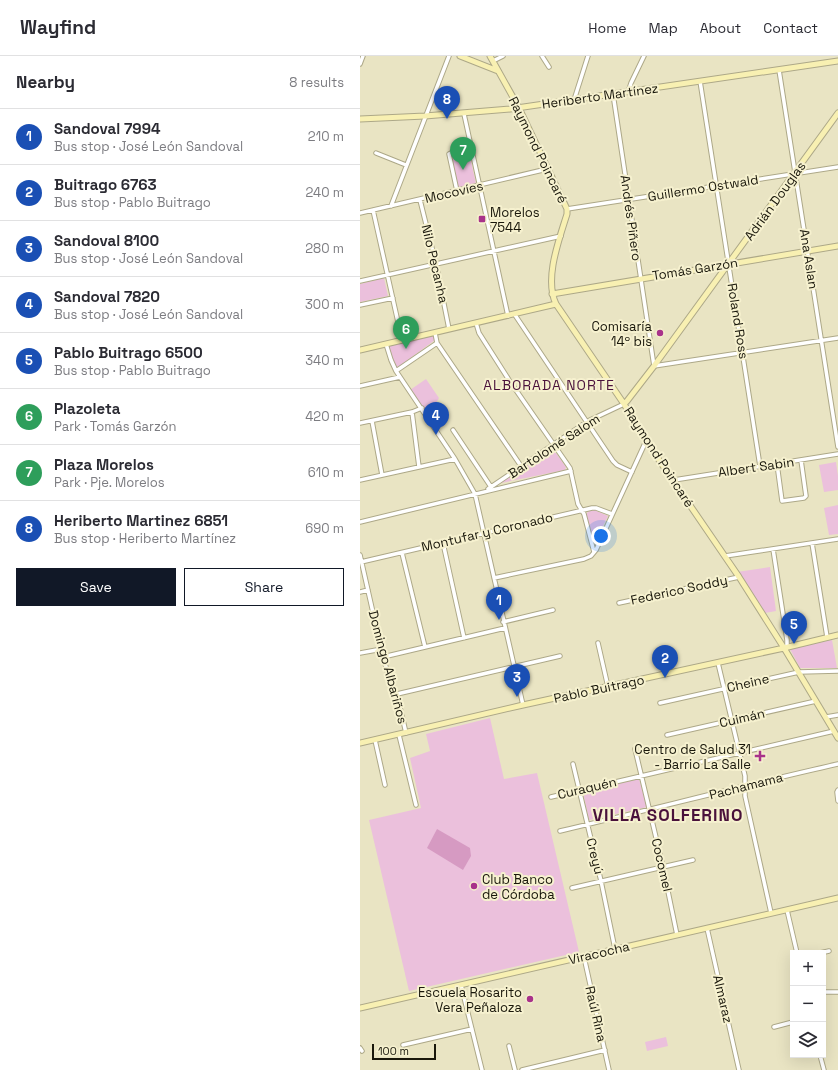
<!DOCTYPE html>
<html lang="en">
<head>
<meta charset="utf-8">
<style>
  :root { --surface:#fff; --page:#f7f7f7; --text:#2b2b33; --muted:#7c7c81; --line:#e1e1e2; --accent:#111827 }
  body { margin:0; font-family:"Space Grotesk",sans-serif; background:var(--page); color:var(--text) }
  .controls { position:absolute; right:12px; bottom:12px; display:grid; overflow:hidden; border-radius:0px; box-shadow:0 4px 16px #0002 }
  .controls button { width:36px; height:36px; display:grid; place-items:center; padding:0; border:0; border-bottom:1px solid var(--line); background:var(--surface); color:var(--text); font:20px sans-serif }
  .scale { position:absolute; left:12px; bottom:10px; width:64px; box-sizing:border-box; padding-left:4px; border:2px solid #19170b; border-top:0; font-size:11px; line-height:14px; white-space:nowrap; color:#19170b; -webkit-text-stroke:3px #f6f1cf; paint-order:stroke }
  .you { position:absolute; left:241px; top:480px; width:14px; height:14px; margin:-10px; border:3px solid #fff; border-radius:50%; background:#1a73e8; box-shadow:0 0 0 6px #1a73e833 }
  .badge { display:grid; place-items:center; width:26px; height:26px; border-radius:50%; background:var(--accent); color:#fff; font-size:13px; font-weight:700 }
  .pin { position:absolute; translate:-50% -33px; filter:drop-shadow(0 1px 2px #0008) }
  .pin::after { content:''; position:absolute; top:21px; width:14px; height:12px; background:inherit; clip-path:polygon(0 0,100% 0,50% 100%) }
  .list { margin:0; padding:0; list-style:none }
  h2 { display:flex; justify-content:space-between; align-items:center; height:52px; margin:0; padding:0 16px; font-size:17px }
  h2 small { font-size:13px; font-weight:400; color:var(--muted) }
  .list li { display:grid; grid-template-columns:26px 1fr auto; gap:12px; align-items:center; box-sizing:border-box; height:56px; padding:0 16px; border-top:1px solid var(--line) }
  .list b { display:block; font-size:15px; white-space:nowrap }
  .list p { margin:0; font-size:13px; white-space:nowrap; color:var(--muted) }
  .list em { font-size:13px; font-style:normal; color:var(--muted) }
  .actions { display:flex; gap:8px; padding:12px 16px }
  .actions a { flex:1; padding:9px 0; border:1px solid var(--accent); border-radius:0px; text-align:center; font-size:14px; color:var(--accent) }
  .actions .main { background:var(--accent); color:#fff }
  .icon { flex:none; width:22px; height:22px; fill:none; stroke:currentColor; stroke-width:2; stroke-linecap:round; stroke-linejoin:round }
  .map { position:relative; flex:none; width:478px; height:1014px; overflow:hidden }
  header { display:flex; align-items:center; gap:24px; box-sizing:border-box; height:56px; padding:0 20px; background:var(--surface); border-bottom:1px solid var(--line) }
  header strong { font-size:19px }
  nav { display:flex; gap:22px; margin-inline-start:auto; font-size:14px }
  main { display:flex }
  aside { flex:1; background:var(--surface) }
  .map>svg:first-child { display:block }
</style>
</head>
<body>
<header>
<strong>Wayfind</strong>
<nav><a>Home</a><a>Map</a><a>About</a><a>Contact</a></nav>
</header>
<main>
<aside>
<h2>Nearby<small>8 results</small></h2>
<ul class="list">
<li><span class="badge" style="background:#1a4fb4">1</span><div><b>Sandoval 7994</b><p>Bus stop · José León Sandoval</p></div><em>210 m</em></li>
<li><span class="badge" style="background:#1a4fb4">2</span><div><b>Buitrago 6763</b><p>Bus stop · Pablo Buitrago</p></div><em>240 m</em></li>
<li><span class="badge" style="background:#1a4fb4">3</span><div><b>Sandoval 8100</b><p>Bus stop · José León Sandoval</p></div><em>280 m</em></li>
<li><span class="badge" style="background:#1a4fb4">4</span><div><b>Sandoval 7820</b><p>Bus stop · José León Sandoval</p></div><em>300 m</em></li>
<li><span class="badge" style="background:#1a4fb4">5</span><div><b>Pablo Buitrago 6500</b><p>Bus stop · Pablo Buitrago</p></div><em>340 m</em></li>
<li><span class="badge" style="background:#2e9e5b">6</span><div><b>Plazoleta</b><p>Park · Tomás Garzón</p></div><em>420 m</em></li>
<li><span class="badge" style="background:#2e9e5b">7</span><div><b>Plaza Morelos</b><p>Park · Pje. Morelos</p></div><em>610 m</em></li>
<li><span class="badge" style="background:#1a4fb4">8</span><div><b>Heriberto Martinez 6851</b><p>Bus stop · Heriberto Martínez</p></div><em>690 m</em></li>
</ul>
<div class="actions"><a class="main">Save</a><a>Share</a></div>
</aside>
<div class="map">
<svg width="478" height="1014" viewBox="0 0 478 1014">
  <rect width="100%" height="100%" fill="#e9e4c3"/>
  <!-- green -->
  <path fill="#ebc0dc" d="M105 95 109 96 116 128 98 132 91 101 93 99Z
    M24 222 28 240 0 246V228Z
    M73 278 75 284 37 312 30 297 28 289Z
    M66 323 79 342 67 362 50 334Z
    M190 392 193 393 206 411 205 414 141 427V426Z
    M476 406 478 420V434L464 436 459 409Z
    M478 449V478L469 479 464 452Z
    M235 454 248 460 234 488 226 458 229 455Z
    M410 511 416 555 405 557 377 516Z
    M472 584 477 612H440L430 593Z
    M130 662 144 723 177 717 219 896 49 935 9 764 61 752 50 702 70 695 66 678Z
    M279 723 287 751 229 764 223 736Z
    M306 981 308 990 287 995 285 986Z"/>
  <!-- water -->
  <path fill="#d69ac2" d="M77 773 110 792 111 800 103 814 67 792Z"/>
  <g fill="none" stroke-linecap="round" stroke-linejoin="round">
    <defs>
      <path id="street" d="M182 0 189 11
        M133 5 143 0
        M0 8 3 0
        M419 14 478 391
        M340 25 400 410
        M268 36 271 27 284 0
        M253 38 294 310 478 282
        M214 44 228 0
        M104 58 148 260
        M16 97 46 109
        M97 135 89 98 91 97 111 91
        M60 144 76 208 89 273
        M31 150 89 0
        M207 153 478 111
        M13 154 42 284
        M0 157 187 113
        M0 225 201 180
        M0 249 33 242
        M155 259 253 405 257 409 272 416
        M116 267 119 277 149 324 210 412 218 448 224 458 234 496
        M75 277 77 287 161 410
        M26 288 31 304 36 315 95 403 115 438 163 649
        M36 315 77 287
        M0 330 40 321
        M52 356 59 411
        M12 365 22 419
        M0 367 52 356 62 352
        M93 374 131 431
        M417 408 422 445 444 442 446 440 441 404
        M0 424 95 403
        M314 424 478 398
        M128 433 228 365 264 348
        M0 466 211 415
        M83 487 104 582
        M452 487 467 581
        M413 493 427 584V591
        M42 497 65 591
        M0 499 23 601 30 624 38 643 46 677
        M365 500 478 483
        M1 506 232 452H236L252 458
        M134 522 224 503 231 500 236 494 286 385
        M0 536 8 534
        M259 547 379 521
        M143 566 193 554
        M238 587 248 631
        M0 597 22 593
        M23 601 145 572
        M358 607 385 720V740L411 857
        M37 638 200 600
        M300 647 439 616 478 615
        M466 661 478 659
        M39 679 56 749
        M307 679 456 645
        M15 684 25 729
        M275 693 303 811 317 879
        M213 708 241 825 255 893
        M478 734 477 736 478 745
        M191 741 474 675
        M200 775C293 753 385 729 478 708
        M212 832 333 804
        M427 854 437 897
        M347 872 379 1014
        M460 897 469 895
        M224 901 249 1014
        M101 929 122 1014
        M463 936H478
        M414 971 433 966
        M43 989 112 973
        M149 990 155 1014
        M0 992 2 995
        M460 999 464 1014
        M162 1014 245 994"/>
      <path id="secondary" d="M100 0 138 15
        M130 0 159 52 207 153V158C199 184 184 223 196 248L264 348 286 385 379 521 424 592 478 682
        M0 63 65 60 150 53 478 5
        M192 238 478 190
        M0 294 196 248
        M264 348 267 345 294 310 478 57
        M0 687 163 649 424 592 478 579
        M0 952 478 842"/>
    </defs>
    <!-- street casing -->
    <use href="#street" stroke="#ada888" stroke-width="5.5"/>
    <!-- secondary casing -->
    <use href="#secondary" stroke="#ada888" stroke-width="7"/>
    <!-- street -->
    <use href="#street" stroke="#fff" stroke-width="3.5"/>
    <!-- secondary -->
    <use href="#secondary" stroke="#f8f0b2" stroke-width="5"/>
  </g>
  <!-- markers -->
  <g fill="#a8328a" stroke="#f6f1cf" stroke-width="1.5">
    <rect x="118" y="159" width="8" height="8" rx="2"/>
    <circle cx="300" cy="277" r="4"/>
    <path d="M398 694h4v4h4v4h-4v4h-4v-4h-4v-4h4z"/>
    <circle cx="114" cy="830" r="4"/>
    <circle cx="170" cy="943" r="4"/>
  </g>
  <g text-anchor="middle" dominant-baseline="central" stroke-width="4" stroke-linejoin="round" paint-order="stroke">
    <!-- street labels -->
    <g font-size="13" fill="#19170b" stroke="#f6f1cf">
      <text transform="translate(240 40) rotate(-8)">Heriberto Martínez</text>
      <text transform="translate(178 94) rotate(64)">Raymond Poincaré</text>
      <text transform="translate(343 132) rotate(-9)">Guillermo Ostwald</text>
      <text transform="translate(94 136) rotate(-13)">Mocovíes</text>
      <text transform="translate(415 145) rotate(-54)">Adrián Douglas</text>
      <text transform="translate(271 162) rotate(82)">Andrés Piñero</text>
      <text transform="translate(449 203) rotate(81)">Ana Aslan</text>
      <text transform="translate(75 208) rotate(77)">Nilo Pecanha</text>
      <text transform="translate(335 213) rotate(-9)">Tomás Garzón</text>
      <text transform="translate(378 265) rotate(81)">Roland Ross</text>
      <text transform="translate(194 390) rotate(-33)">Bartolomé Salom</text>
      <text transform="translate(299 401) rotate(57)">Raymond Poincaré</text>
      <text transform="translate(396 411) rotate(-8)">Albert Sabin</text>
      <text transform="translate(127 476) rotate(-13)">Montufar y Coronado</text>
      <text transform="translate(319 534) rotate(-12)">Federico Soddy</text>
      <text transform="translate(28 611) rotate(75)">Domingo Albariños</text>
      <text transform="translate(388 627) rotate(-13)">Cheine</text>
      <text transform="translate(239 633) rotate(-12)">Pablo Buitrago</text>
      <text transform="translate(382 662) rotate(-13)">Cuimán</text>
      <text transform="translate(386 730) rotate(-14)">Pachamama</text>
      <text transform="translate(227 732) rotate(-13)">Curaquén</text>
      <text transform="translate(235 800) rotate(76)">Creyú</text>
      <text transform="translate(302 809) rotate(77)">Cocomel</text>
      <text transform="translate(239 897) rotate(-13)">Viracocha</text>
      <text transform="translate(363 943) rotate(77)">Almaraz</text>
      <text transform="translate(236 958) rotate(77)">Raúl Rina</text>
    </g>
    <!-- poi labels -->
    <g font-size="13" fill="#19170b" stroke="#f6f1cf" text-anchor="end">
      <text x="130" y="156" text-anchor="start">Morelos<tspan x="130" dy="15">7544</tspan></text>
      <text x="292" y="270">Comisaría<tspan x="292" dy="15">14º bis</tspan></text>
      <text x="391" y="693">Centro de Salud 31<tspan x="391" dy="15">- Barrio La Salle</tspan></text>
      <text x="122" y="823" text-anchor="start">Club Banco<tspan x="122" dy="15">de Córdoba</tspan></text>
      <text x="162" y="936">Escuela Rosarito<tspan x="162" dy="15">Vera Peñaloza</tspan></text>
    </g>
    <!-- neighbourhood labels -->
    <g font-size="14" letter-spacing="1" fill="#49113b" stroke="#f6f1cf">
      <text x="189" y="329">ALBORADA NORTE</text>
    </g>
    <!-- district labels -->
    <g font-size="17" font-weight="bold" letter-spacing="1" fill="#49113b" stroke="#f6f1cf">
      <text x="308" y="759">VILLA SOLFERINO</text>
    </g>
  </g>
</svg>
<div class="controls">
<button>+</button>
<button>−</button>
<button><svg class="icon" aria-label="layers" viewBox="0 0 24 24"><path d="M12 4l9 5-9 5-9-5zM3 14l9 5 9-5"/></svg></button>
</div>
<div class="scale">100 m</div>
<div class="you"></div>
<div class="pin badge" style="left:139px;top:564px;background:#1a4fb4">1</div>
<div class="pin badge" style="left:305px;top:622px;background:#1a4fb4">2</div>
<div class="pin badge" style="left:157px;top:641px;background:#1a4fb4">3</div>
<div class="pin badge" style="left:76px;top:379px;background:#1a4fb4">4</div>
<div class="pin badge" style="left:434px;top:588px;background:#1a4fb4">5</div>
<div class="pin badge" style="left:46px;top:293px;background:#2e9e5b">6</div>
<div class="pin badge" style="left:103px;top:114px;background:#2e9e5b">7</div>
<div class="pin badge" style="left:87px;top:63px;background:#1a4fb4">8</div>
</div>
</main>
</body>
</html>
